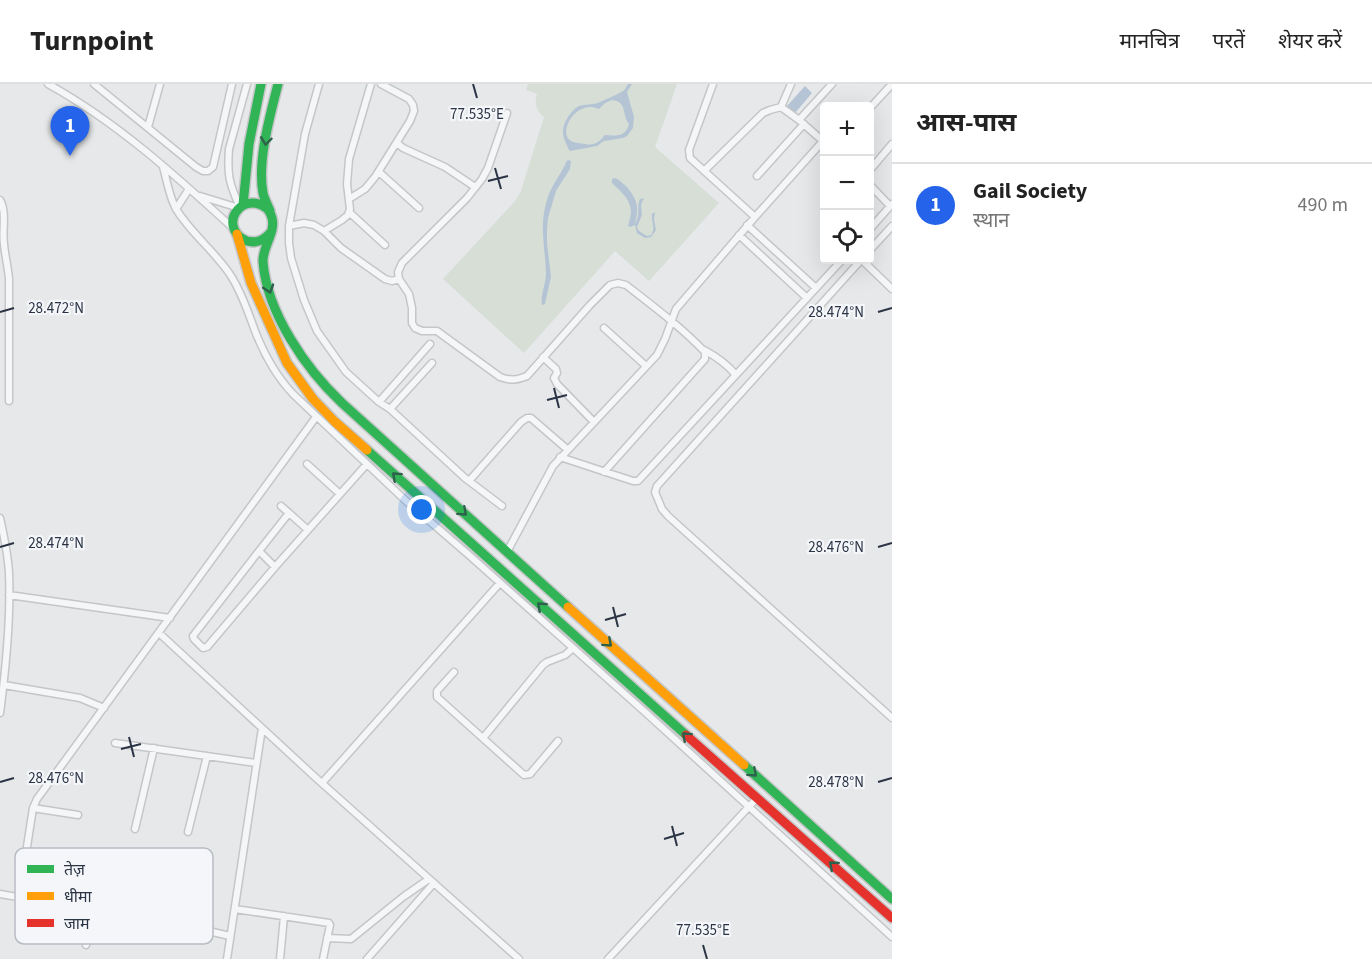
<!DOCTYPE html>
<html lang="hi">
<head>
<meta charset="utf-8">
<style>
  :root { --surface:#fff; --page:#f6f6f6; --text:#222; --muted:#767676; --line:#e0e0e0; --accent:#2563eb }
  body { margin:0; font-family:"Source Sans 3","Noto Sans Devanagari",sans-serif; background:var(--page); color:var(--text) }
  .controls { position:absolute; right:18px; top:18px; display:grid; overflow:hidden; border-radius:6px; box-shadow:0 6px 24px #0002 }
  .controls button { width:54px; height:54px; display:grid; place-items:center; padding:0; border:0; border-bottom:2px solid var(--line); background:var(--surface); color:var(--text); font:30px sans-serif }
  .you { position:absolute; left:422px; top:426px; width:21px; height:21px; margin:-15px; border:4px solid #fff; border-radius:50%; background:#1a73e8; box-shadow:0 0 0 9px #1a73e833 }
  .badge { display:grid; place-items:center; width:39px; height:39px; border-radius:50%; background:var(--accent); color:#fff; font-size:20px; font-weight:700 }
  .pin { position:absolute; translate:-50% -50px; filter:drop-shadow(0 2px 3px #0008) }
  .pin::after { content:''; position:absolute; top:32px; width:21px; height:18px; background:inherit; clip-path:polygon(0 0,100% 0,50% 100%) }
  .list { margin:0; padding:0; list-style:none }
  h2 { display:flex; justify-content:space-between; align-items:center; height:78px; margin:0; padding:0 24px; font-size:26px }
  h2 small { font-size:20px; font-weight:400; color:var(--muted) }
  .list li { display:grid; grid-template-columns:39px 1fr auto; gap:18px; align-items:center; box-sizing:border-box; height:84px; padding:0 24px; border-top:2px solid var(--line) }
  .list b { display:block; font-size:22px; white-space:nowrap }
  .list p { margin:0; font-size:20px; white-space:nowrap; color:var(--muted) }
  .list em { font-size:20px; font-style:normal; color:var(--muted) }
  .icon { flex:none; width:33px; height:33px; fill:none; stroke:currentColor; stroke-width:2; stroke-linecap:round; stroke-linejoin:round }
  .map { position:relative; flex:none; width:892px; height:875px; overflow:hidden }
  header { display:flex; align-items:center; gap:36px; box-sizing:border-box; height:84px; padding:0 30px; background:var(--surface); border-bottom:2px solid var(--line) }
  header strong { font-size:28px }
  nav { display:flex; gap:33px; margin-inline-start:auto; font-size:21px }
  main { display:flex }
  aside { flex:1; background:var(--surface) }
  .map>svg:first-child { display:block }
</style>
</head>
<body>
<header>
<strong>Turnpoint</strong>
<nav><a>मानचित्र</a><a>परतें</a><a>शेयर करें</a></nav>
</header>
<main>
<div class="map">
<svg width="892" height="875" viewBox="0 0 892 875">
  <rect width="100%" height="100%" fill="#e6e8ea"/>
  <!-- green -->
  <path fill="#d6ded6" d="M528 0H677L655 63 719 119 649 197 615 167 524 269 443 195 516 116 521 107 544 33C536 27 534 19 537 10L526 6Z"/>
  <!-- water -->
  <path fill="#b4c4d5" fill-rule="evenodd" d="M628 0H632L627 8 634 33 633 44 627 52 623 54 604 57 597 62 570 67 569 66C567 61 563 54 563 49 562 40 571 26 579 22 585 20 592 21 598 19 602 17 619 10 623 7 625 6 627 2 628 0ZM612 16C628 18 621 30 629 40 626 53 616 52 605 51 599 58 595 62 585 60 581 59 574 59 571 57 557 49 576 14 599 25L605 19Z
    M805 2 812 9 795 29 787 22Z
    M568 76 571 77 570 85 556 107 548 134 547 145V159L551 193 545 220 542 221C540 212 546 200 546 189 545 160 538 140 549 110 553 100 560 91 565 81L566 78Z
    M614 94C619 95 621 98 626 102 638 116 639 123 635 140 641 129 636 124 640 115L644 114 641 121 642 131 637 143 639 147 647 152 651 151C656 144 651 138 652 130L655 128 654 135 656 146 651 153 645 154 637 149 635 141 630 143 628 142C629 137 631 132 631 127 630 114 620 107 612 99V95Z"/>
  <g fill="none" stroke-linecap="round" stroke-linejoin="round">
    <defs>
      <path id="street" d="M48 0C117 38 176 92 234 145
        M94 0 196 83 203 87H208L213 83 232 0
        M319 0 305 50 289 142V159L291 174 304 216 317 247 346 288 379 318 390 325 465 394 502 422
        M713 0 689 66 690 74 755 133
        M781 23 791 0
        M870 24 892 0
        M507 29 488 84 482 95 467 114 402 179 398 188 399 195 409 210 412 224V239L415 244 422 247H437L500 293C511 297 517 296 527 292L590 221 610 201 618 199 626 201C653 222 681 243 705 268V275L604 388
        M799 36 832 0
        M148 43 160 0
        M397 59 403 64 445 83 475 103
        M163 83C167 97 169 111 175 123 188 147 216 168 231 192 242 209 248 228 255 247 264 270 276 292 293 310L405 416 470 472 646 629 892 853
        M870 86 892 60
        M704 87 763 29 770 26 781 23 799 36 824 58
        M379 88 419 124
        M757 92 804 40
        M870 101 890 122
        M200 112 239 124
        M349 115 365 105 375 93 410 37 414 27 413 21 409 15 381 0
        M0 116C7 128 2 146 4 160 5 172 8 183 9 195V317
        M240 123C229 100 227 90 229 65L247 0
        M176 125 189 105
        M349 128 385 161
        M747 141 816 204
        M289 142 304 139 314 141 324 147 341 164 385 195 392 197 399 195
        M870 145 892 120
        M324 147 342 136 348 131 350 125 347 100 349 75 371 0
        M739 151 807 214
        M870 166 892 142
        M861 176 657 402 655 408 662 425 668 432 892 634
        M862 176 892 205
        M604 244 646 282
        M704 266C717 273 727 280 736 291
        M543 273 556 285 557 289 554 294 557 300 594 338
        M379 318 430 260
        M390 325 432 279
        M560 373 633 397H638L842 176
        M307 380 340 410
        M469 397 521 338 527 334H531L568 366
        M281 422 289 429
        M0 434C4 452 8 471 9 489 11 535 6 583 0 629
        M259 467 289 429 308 446
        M507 468 553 382 657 271 665 255 676 225 755 133 823 57
        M275 483 259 467 193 552 194 555 203 564 207 563 275 483 366 381
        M9 511 170 534
        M159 549 315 693 519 875
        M454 588 437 607V613L524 691 530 690 558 657
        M4 601 80 614 104 624
        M483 654 543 581 547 578 565 571 573 564
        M115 659 256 679
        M322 699 499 500
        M33 724 78 731
        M135 745 154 664
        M188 748 207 672
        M0 810 204 846 230 852
        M19 814 33 724 37 715 316 333
        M235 825 329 839 330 841 323 875
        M327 854 351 855 403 813 429 795
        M86 861 95 827
        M227 875 262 644
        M280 875 284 832
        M367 875 434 799
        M608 875 757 714"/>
      <path id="fast" d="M243 121 249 60 261 0
        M270 127C268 121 264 115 263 109 257 77 270 32 278 0
        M271 148C252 172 223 147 236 128 246 113 268 118 272 134 276 149 262 163 263 178 267 229 306 285 342 319L568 523
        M367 366 686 651
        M744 681 892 815"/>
      <path id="slow" d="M237 150 251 199 287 279 313 315 334 337 367 366
        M568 523 744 681"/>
      <path id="jam" d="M686 651 892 834"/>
    </defs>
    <!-- street casing -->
    <use href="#street" stroke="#c4c6c8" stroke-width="9"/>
    <!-- fast casing -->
    <use href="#fast" stroke="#c4c6c8" stroke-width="12"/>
    <!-- slow casing -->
    <use href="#slow" stroke="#c4c6c8" stroke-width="12"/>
    <!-- jam casing -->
    <use href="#jam" stroke="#c4c6c8" stroke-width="12"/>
    <!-- street -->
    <use href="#street" stroke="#f5f6f7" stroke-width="6"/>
    <!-- fast -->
    <use href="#fast" stroke="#30b455" stroke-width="9"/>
    <!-- slow -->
    <use href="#slow" stroke="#ff9f0a" stroke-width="9"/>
    <!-- jam -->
    <use href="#jam" stroke="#e5322d" stroke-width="9"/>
  </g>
  <!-- one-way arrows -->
  <defs><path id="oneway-chevron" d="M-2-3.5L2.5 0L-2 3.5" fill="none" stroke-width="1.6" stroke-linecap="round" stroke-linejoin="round" transform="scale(1.5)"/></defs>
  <g stroke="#2d614b">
    <use href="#oneway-chevron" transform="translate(266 57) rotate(97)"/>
    <use href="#oneway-chevron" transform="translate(269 205) rotate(72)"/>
    <use href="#oneway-chevron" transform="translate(396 392) rotate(-138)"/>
    <use href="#oneway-chevron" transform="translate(463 428) rotate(42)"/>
    <use href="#oneway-chevron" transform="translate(541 522) rotate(-138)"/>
    <use href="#oneway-chevron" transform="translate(608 559) rotate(42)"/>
    <use href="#oneway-chevron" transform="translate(686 652) rotate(-138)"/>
    <use href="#oneway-chevron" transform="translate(753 689) rotate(42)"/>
    <use href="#oneway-chevron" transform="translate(833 781) rotate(-139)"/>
  </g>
  <!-- ticks -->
  <path fill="none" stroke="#2b3445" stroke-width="2" d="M473 0 477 14M495 84 501 105M488 97 508 92M0 228 14 224M878 228 892 224M554 304 559 324M547 316 567 311M0 463 14 459M878 463 892 459M613 523 618 543M605 536 626 530M129 653 134 673M121 665 141 660M0 698 14 694M878 698 892 694M672 742 677 762M664 755 684 749M703 861 707 875"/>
  <!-- legend -->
  <rect x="15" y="764" width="198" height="96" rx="9" fill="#f4f6f9" stroke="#b8bcc3" stroke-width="1.5"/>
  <rect x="27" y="781" width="27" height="8" fill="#30b455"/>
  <rect x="27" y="808" width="27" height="8" fill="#ff9f0a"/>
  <rect x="27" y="835" width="27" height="8" fill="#e5322d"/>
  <g font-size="16" fill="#2b3445">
    <text x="64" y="791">तेज़</text>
    <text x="64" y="818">धीमा</text>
    <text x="64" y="845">जाम</text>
  </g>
  <g font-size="15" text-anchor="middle" fill="#2b3445" stroke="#f4f6f9" stroke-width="4.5" stroke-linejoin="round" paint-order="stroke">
    <text x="477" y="35">77.535°E</text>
    <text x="56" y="229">28.472°N</text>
    <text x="836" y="233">28.474°N</text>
    <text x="56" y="464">28.474°N</text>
    <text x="836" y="468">28.476°N</text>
    <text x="56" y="699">28.476°N</text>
    <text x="836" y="703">28.478°N</text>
    <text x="703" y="851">77.535°E</text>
  </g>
</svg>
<div class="controls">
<button>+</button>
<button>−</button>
<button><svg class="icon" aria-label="locate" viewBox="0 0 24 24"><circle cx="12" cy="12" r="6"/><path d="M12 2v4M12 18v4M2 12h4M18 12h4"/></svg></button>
</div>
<div class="you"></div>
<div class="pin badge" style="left:70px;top:72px">1</div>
</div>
<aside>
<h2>आस-पास<small></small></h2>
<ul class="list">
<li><span class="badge">1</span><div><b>Gail Society</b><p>स्थान</p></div><em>490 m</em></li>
</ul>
</aside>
</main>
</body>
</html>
